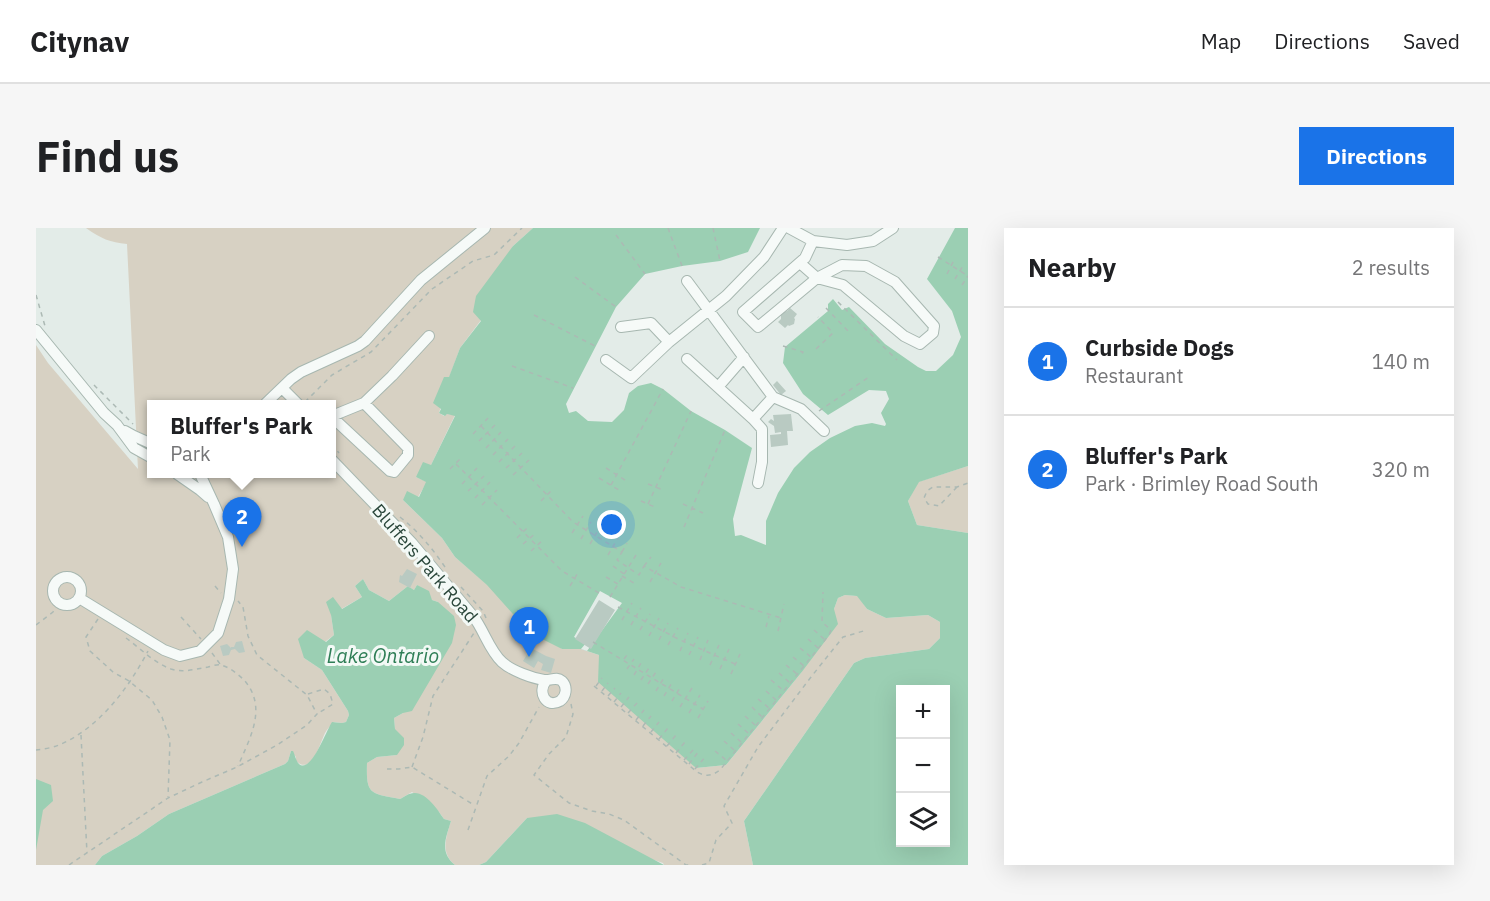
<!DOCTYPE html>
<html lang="en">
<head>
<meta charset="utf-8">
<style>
  :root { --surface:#fff; --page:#f6f6f6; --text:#202124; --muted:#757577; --line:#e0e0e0; --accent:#1a73e8 }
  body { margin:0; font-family:"IBM Plex Sans",sans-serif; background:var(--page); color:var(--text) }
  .controls { position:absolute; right:18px; bottom:18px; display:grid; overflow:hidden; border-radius:0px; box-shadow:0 6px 24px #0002 }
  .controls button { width:54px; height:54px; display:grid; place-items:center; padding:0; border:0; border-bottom:2px solid var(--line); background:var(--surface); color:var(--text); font:30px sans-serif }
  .you { position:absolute; left:576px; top:297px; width:21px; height:21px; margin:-15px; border:4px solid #fff; border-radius:50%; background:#1a73e8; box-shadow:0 0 0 9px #1a73e833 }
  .badge { display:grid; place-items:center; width:39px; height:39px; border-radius:50%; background:var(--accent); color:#fff; font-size:20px; font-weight:700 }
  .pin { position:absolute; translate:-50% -50px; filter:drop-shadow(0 2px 3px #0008) }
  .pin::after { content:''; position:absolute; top:32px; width:21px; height:18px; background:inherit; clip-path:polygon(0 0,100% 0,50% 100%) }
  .popup { position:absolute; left:111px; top:172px; width:189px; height:78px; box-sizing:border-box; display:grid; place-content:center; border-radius:0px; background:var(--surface); filter:drop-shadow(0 2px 4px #0005); font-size:20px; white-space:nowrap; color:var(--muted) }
  .popup b { font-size:22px; color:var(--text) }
  .popup::after { content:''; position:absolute; left:50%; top:100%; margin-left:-12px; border:12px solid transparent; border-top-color:var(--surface) }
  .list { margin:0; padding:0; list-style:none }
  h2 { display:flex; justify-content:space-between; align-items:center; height:78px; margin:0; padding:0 24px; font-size:26px }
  h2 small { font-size:20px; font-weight:400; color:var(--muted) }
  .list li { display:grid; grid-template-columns:39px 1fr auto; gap:18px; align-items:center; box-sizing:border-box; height:108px; padding:0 24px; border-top:2px solid var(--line) }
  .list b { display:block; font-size:22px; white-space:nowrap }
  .list p { margin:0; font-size:20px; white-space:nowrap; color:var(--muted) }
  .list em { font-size:20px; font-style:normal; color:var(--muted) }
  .icon { flex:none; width:33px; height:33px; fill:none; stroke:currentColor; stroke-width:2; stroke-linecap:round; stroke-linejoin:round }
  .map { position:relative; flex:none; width:932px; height:637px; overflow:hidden; border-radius:0px }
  header { display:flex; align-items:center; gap:36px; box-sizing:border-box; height:84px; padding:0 30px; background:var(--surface); border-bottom:2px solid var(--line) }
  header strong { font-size:28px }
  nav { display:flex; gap:33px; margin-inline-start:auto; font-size:21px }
  .intro { display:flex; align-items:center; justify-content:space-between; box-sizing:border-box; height:144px; padding:0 36px }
  h1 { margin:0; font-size:42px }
  .button { padding:15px 27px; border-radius:0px; background:var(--accent); color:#fff; font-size:21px; font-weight:700 }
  main { display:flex; gap:36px; padding:0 36px }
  aside { flex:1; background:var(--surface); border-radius:0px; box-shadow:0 6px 24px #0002 }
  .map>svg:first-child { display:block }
</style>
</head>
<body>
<header>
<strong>Citynav</strong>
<nav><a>Map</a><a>Directions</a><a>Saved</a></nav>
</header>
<div class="intro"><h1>Find us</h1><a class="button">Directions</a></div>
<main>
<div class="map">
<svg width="932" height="637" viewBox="0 0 932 637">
  <rect width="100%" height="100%" fill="#e3ece8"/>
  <!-- green -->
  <path fill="#d7d1c3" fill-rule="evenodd" d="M50 0H497L477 18 445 92 424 120 413 150 403 185 408 188 411 186 419 187 395 237 380 249 391 254 382 269 367 272 406 310 419 329 526 421H545L563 427V436L660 540 690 537 765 445 798 381 802 370 809 367 822 368 831 381 850 390 892 387 904 394V410L893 421 829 430 818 435 708 593 717 637H628L627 635 491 590 450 634 443 637H419C404 625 410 609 415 593L408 591 403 584 376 564 364 571C334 565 330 567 331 535L341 529 361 527 358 490 367 485 402 374 396 372 381 357 378 362 372 358 353 373 333 362 327 351 319 358 326 369 295 387 298 407 268 430 286 442 312 483 313 487 310 494 306 495 298 494C295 497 291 501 289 505 284 515 276 548 260 533V529L255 523 252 533 249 536 133 586 101 608 66 628 59 637H0V117L12 135 102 241 91 16C74 14 65 11 50 0ZM116 176H296V246H116Z
    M932 238V305L881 297 872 273 882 254Z"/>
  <!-- water -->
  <path fill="#9bcfb3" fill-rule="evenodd" d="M497 0H724L712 24 684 33 646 38 609 46 580 79 530 176 533 185 540 183 552 193 576 194 588 182 593 165 602 158 615 155 627 161 655 183 689 202 716 220 697 291 699 308 705 307 730 317V293L742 265 758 240 774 224 794 210 819 198 836 195 849 198 850 196 845 185 853 171 850 163 833 162 792 187 767 166 747 135 749 119 792 83V76L797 71 806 82 813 79 849 116 882 139 890 143H900L917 127 925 109 916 83 891 51 919 0H932V238L883 254 872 273 881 297 932 305V637H717L708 593 818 435 829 430 893 421 904 410V394L892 387 850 390 831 381 821 368 809 367 802 370 798 381 802 396 765 445 690 537 660 540 562 454 563 427 545 421H526L494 405 451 357 419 329 406 310 367 272 371 263 383 269 390 254 380 249 387 234 395 237 419 188 411 186 409 188 403 185 405 181 397 175 408 149H413L424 120 445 93 437 84 440 68 477 18ZM864 461H910V614H864Z
    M327 351 333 362 353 373 372 358 378 362 381 357 393 363 396 372 402 374 418 388 420 397 416 415 376 483 367 485 358 490 359 501 368 510V517L361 527 341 529 331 535C330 567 334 565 364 571 368 569 373 565 378 565 390 564 402 582 408 591L415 593C410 610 403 624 419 637H59L66 628 101 608 133 586 249 536 252 533 255 523H257C259 527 260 533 263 536 275 546 290 503 296 494L306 495 310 494 313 487 312 483 286 442 268 430 262 411 271 402 290 414 298 407 295 387 290 374 297 369 306 381 326 369 319 358Z
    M0 551 15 557 17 573 7 582 0 622Z
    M521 586 549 595 628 637H443L450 634 491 590Z"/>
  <!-- pier -->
  <path fill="#e3ece8" d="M564 363 586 375 551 423 545 421 550 415 538 409Z"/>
  <!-- building -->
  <path fill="#b9cac2" d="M754 80 761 86 758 90 759 91 758 96 753 98 752 97 749 100 742 94 745 91V85L751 83Z
    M741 153 750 163 745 167 737 157Z
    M755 186 757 203H751L752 217 735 219 734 207 745 206V204L739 205 738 198 732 194 735 191 738 193 737 187Z
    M371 341 381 346 374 360 363 354 364 347 366 348Z
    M563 372 579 382 555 421 539 411Z
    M206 413 209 424 203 425 199 421 195 422 193 427 187 428 184 418 191 416 195 420V419H198L200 414Z
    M495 420 510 428 519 431 515 445 505 442 507 436 502 433 498 440 487 433Z"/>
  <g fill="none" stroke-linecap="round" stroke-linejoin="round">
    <defs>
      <path id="minor" d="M753 0 777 13 811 17 837 13 857 0
        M764 35 781 50 722 99 707 84 769 30 777 13
        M806 37 830 38 859 54 898 98 897 105 884 116 868 108 807 57 781 50Z
        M651 53 737 169 717 191 651 131
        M585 99 615 95 633 114
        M0 102 68 185 81 197 98 220 116 230
        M570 132 595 150 633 114 690 68 728 29 747 0
        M682 159 708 129
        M246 160 262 176
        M737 169 765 181 788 203
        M229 176 255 151 265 144 322 118 329 113 385 52 449 0
        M296 188 328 175 356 148 393 108
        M296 189 354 243 358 244 372 227V220L328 175
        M717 191 726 201V234L722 255
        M89 203 98 208 116 216
        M296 232 376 315 437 388C448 402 453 422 466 434 476 443 496 450 508 452 515 453 520 448 526 453 532 459 530 469 524 473 510 481 501 464 510 453
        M141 246 164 262 172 269
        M17 363a14 14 0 1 1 28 0a14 14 0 1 1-28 0Z
        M43 370 128 422 144 428 164 423 182 405 193 371 197 341 192 309 178 276 164 246"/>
    </defs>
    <!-- minor casing -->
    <use href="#minor" stroke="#a7b7b0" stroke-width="12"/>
    <!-- path -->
    <path stroke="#acb9b4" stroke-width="1.5" stroke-dasharray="4.5 4.5" stroke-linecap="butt" d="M632 0 646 38
      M677 0 684 33
      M580 7 609 46
      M902 29 932 48
      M911 46 919 30
      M539 49 580 79
      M919 51 928 36
      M926 57 932 48
      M0 67 9 98
      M802 74 861 132
      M790 80 813 104
      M498 87 559 118
      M747 118 767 124 765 127
      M780 121 797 105 782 89
      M476 138 537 160
      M58 157 97 196
      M269 174 296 147 335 124 396 61 437 33 458 27 486 0
      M783 183 833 149
      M445 198 537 294 586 324 581 332 603 347 608 338 645 359 745 390
      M437 206 452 190
      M443 213 460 196
      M296 216 303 225
      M450 220 465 204
      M457 227 472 211
      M463 234 479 218
      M420 236 526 343 563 365
      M470 240 486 225
      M570 240 592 254
      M414 241 426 229
      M477 247 493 232
      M563 250 586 264
      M426 256 441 240
      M612 256 627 262
      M575 257 627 161
      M921 259 903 278 892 276 888 270 891 263 897 259H921L932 255
      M432 263 448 248
      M439 270 454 254
      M505 273 517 261
      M605 273 621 280
      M612 276 655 183
      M647 276 667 285
      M446 277 461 262
      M364 289C382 303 396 320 409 339
      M648 299 689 202
      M536 305 547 288
      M481 310 493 298
      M545 311 555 294
      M487 316 500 305
      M554 316 564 299
      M495 323 507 312
      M586 324 591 315
      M572 327 582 310
      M577 338 588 346
      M608 338 615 329
      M586 348 598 355
      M570 349 582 356
      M614 354 625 335
      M179 358 185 365
      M534 358 543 343
      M425 359 447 383 450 390
      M574 369 600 327
      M582 379 642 411 699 436
      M145 389 165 411
      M62 391 50 409 54 423 77 444 93 453 116 472 126 489 134 512 132 569
      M586 392 596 375
      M0 397 17 384 23 373
      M595 397 605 380
      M730 399 733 388
      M604 402 614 386
      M778 402 788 411
      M742 403 748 376
      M613 408 623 390
      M90 410C104 420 118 435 135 441 147 445 160 441 172 439 176 438 181 436 185 437 193 439 202 446 208 452 232 479 214 510 202 538
      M772 411 782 420
      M623 412 632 395
      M557 414 667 481
      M632 417 642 400
      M764 420 775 429
      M644 423 652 405
      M176 425 184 436
      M653 427 662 409
      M757 429 768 438
      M588 431 591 427
      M664 432 672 412
      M674 437 683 417
      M750 437 761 446
      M591 441 598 431
      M684 441 693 421
      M743 445 754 455
      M695 446 704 426
      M598 447 605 435
      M605 452 613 440
      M735 452 748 463
      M612 456 620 444
      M558 458 661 544C670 549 676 548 684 542L793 407 795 402 786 394 787 364
      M560 458 566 450
      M566 463 572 455
      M620 463 629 448
      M730 463 740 472
      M272 466 288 461 294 466 297 476 281 486
      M572 468 579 460
      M628 468 637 453
      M722 471 733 480
      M636 473 645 458
      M578 474 585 465
      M535 476 537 486 530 509 513 526 498 547 533 575 556 583 573 586 588 592 650 637H653
      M585 479 593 469
      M644 479 656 460
      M716 479 726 489
      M592 485 601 475
      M653 485 664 467
      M709 488 719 497
      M662 490 672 473
      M600 492 608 482
      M702 496 712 505
      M607 498 615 488
      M615 504 623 494
      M695 505 705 514
      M45 507 51 625
      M623 511 632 500
      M688 513 698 522
      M631 518 640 507
      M0 522C7 521 16 520 23 517 63 500 92 461 112 423
      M679 523 690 532
      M640 525 649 514
      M648 532 659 520
      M653 536 663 523
      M376 539 387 509 397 468 438 405
      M351 541H363L376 539 438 577
      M659 541 670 528
      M432 602 451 548 473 528 483 515 503 479
      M33 637 132 570 166 554 201 539 241 517 271 497 281 486 271 467 221 427 212 408 207 379 202 373
      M666 637 673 635 680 612 696 595 688 578 722 519 775 449 807 409 831 402"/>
    <!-- minor -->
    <use href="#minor" stroke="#f6faf8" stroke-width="10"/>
  </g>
  <g text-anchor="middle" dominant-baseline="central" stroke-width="6" stroke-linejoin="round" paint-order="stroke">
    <!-- street labels -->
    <g font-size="18" fill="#29463a" stroke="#f3f9f6">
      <text transform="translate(389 335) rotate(49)">Bluffers Park Road</text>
    </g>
    <!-- water labels -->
    <g font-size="20" font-style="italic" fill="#2e7e56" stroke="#f3f9f6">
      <text x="347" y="427">Lake Ontario</text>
    </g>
  </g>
</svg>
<div class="controls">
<button>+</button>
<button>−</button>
<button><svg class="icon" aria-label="layers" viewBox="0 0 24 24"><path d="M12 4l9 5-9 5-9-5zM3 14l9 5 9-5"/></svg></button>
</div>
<div class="you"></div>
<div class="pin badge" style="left:493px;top:429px">1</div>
<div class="pin badge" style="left:206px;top:319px">2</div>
<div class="popup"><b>Bluffer's Park</b>Park</div>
</div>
<aside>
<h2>Nearby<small>2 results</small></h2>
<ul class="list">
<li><span class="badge">1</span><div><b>Curbside Dogs</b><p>Restaurant</p></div><em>140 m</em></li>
<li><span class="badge">2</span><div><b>Bluffer's Park</b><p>Park · Brimley Road South</p></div><em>320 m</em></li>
</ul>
</aside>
</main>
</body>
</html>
